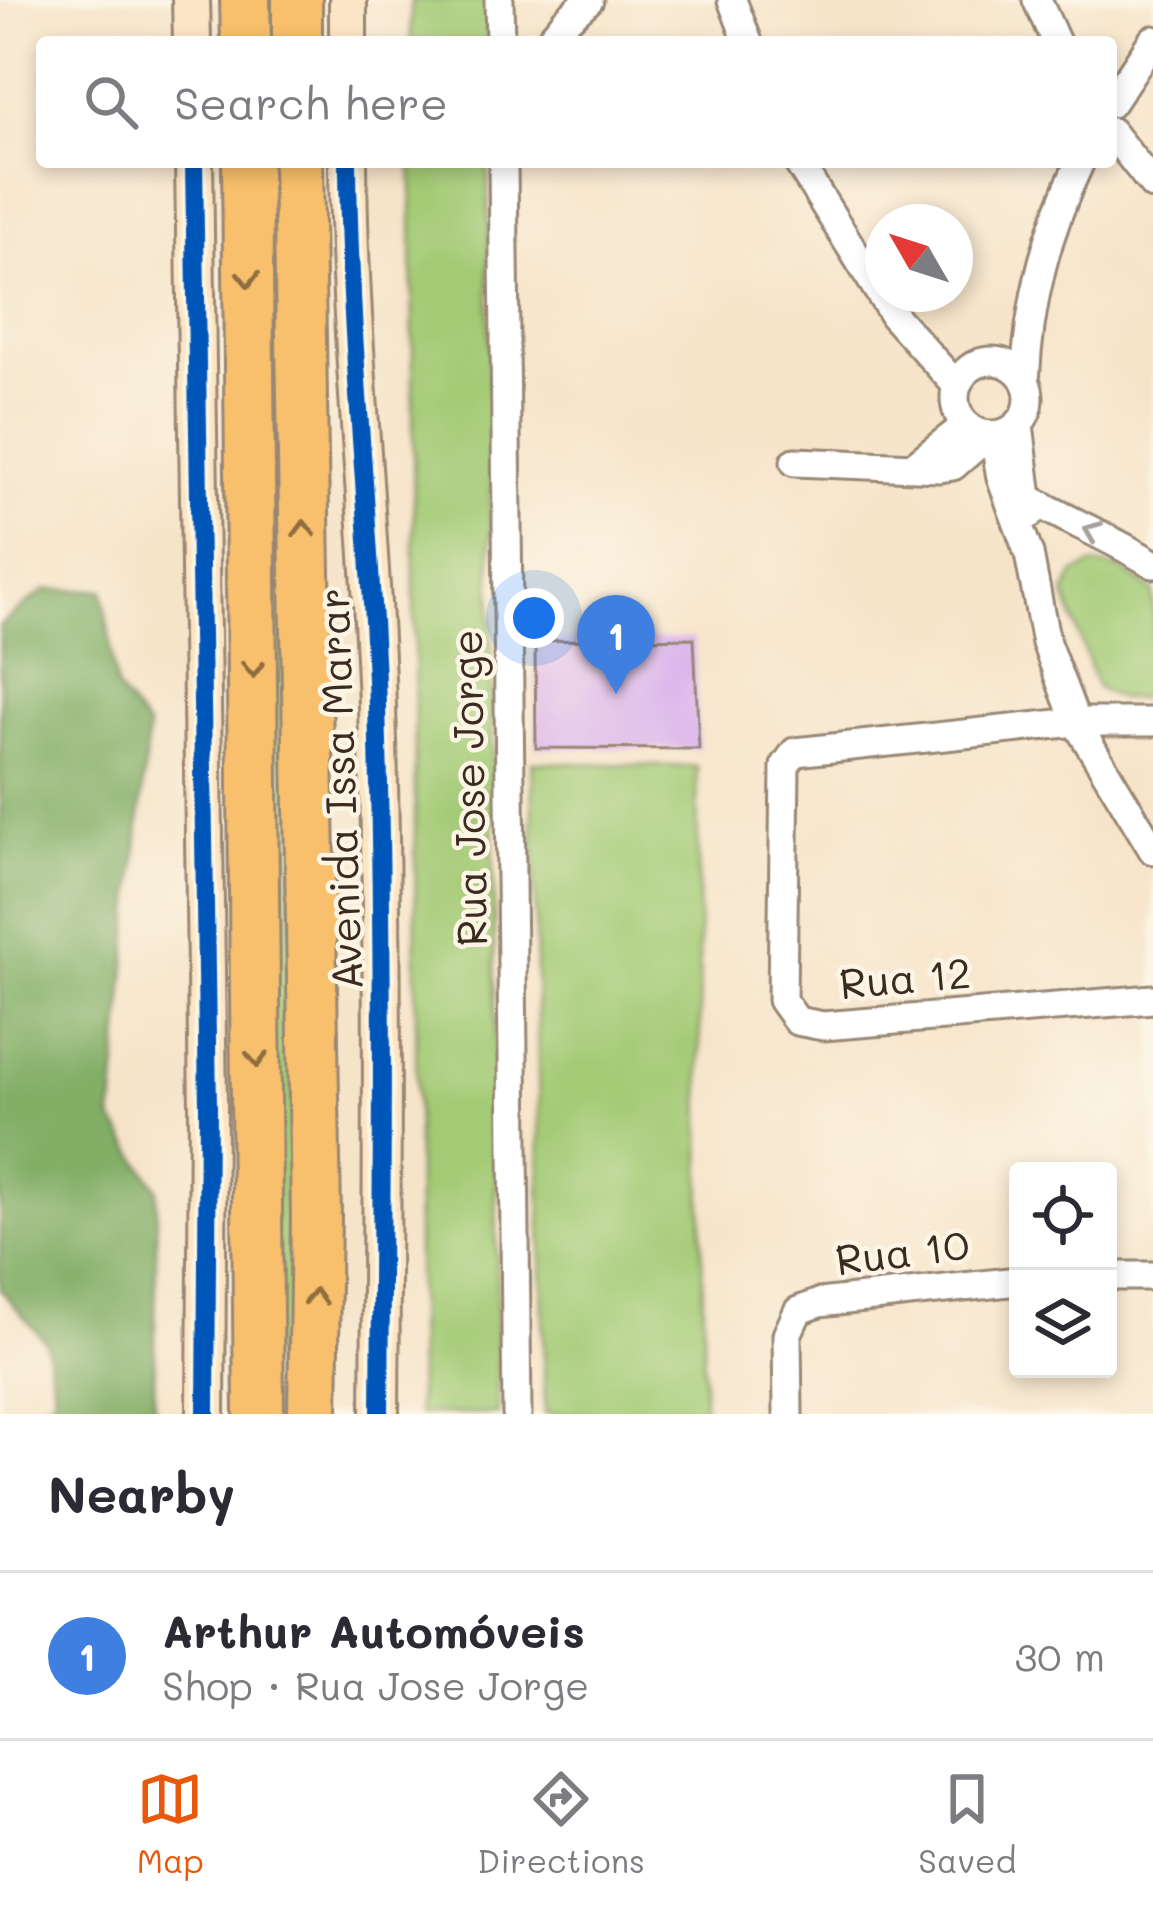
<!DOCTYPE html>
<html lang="en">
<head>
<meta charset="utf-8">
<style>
  :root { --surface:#fff; --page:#f2f2f3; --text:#2b2b33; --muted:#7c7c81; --line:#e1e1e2; --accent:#ea580c }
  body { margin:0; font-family:Mali,sans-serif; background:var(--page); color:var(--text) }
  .controls { position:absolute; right:36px; bottom:36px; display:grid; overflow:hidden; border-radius:12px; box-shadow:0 6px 18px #0003 }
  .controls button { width:108px; height:108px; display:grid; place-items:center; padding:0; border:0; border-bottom:3px solid var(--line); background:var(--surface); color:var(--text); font:60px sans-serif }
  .compass { position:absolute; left:865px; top:204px; width:108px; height:108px; border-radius:50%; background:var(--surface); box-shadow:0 6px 18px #0003; rotate:309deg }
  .you { position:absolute; left:534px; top:618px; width:42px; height:42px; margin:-30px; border:9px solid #fff; border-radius:50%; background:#1a73e8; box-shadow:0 0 0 18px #1a73e833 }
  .badge { display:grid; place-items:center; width:78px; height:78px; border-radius:50%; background:var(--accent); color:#fff; font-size:39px; font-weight:700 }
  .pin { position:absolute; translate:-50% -99px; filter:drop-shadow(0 3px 6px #0008) }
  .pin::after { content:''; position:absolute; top:63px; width:42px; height:36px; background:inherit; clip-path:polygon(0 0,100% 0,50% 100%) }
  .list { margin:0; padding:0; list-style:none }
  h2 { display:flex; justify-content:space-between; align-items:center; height:156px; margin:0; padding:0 48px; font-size:51px }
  h2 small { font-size:39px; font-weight:400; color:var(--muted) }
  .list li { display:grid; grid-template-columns:78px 1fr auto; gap:36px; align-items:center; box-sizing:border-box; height:168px; padding:0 48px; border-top:3px solid var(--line) }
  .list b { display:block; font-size:45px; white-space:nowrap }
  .list p { margin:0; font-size:39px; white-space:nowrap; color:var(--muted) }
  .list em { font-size:39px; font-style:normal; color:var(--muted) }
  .icon { flex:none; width:66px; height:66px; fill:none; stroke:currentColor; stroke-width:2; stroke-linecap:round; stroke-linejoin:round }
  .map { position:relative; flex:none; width:1153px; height:1414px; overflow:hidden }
  .search { position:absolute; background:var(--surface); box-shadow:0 6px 18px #0003; left:36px; right:36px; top:36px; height:132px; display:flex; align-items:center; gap:30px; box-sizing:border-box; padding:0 42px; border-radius:12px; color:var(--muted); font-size:45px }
  .sheet { height:324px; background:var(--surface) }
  nav { display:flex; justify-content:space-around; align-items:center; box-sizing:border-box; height:168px; border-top:3px solid var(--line); background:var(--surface); font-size:33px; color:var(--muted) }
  nav a { display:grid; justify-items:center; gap:6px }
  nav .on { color:var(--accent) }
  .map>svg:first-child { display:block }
</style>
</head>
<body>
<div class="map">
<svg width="1153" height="1414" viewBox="0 0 1153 1414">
  <rect width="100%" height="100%" fill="#fcf5e5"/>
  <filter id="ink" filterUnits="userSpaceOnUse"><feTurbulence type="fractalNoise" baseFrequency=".00833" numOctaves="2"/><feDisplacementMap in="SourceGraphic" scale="24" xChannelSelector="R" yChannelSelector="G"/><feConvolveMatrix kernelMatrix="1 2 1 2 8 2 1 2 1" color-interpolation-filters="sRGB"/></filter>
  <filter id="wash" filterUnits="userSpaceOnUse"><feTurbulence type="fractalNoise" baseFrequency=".004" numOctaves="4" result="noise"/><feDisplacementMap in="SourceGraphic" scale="48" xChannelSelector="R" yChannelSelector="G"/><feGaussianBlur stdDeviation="2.7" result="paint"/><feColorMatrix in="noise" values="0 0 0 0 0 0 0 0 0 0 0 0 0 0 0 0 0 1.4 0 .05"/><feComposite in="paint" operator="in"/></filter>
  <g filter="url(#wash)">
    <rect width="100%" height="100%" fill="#f6e4c9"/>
    <!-- green -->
    <path fill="#a3ca75" stroke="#6f7a4a" stroke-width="3" d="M411 0H487L488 42H411Z
      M262 162H284L297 1414H273Z
      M412 162H488L498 1414H418Z
      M1094 564 1121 569 1153 591V697L1120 699 1097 688 1065 594 1074 574Z
      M532 762 697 767 704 1414H545Z"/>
    <!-- forest -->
    <path fill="#82ae66" stroke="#5e6c42" stroke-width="3" d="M45 590H103L116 688 148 728 112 1119 157 1188 154 1414H22L55 1398 46 1342 0 1289V625Z"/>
    <g id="blocks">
      <!-- building -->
      <path fill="#d9b0ed" d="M694 638 699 749 536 748 535 641Z"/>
    </g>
  </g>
  <g filter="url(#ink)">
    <use href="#blocks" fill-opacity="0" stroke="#988774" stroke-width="3"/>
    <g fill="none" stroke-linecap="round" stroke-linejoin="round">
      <defs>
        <path id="street" d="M499 0 500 42
          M732 0 748 42
          M1037 0 1056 42
          M548 42 567 19 589 0
          M1111 103 1153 40
          M1111 132 1153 185
          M503 162 517 1414
          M798 162 894 316 957 386
          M955 398a37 37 0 1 1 74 0a37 37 0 1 1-74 0Z
          M1025 381C1029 302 1046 233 1080 162
          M1019 424 1030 514
          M994 436 1001 478 1029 554 1046 643 1076 722 1153 850
          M795 462 940 468 953 466 988 436
          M915 465 966 425
          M1030 499C1071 522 1113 539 1153 564
          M1153 722H1076L795 752 785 766 782 1000 797 1021 823 1026 1153 999
          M1108 1276H1153
          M788 1414 787 1335 798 1311 819 1303 1018 1281"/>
        <path id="secondary" d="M191 0 192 42
          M348 0V42
          M194 162 208 1107 206 1414
          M348 162C349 344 371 524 377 706 384 942 382 1178 380 1414"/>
        <path id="highway" d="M245 0 246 42
          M297 0V42
          M247 162 259 1414
          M298 162 316 1215 313 1414"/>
      </defs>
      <!-- street casing -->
      <use href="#street" stroke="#988774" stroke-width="33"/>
      <!-- secondary casing -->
      <use href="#secondary" stroke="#988774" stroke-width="42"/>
      <!-- highway casing -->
      <use href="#highway" stroke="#988774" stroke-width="54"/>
      <!-- street -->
      <use href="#street" stroke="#fff" stroke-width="27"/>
      <!-- secondary -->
      <use href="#secondary" stroke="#fce5c4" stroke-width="36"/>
      <!-- highway -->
      <use href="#highway" stroke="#f8bf6c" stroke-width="48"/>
      <defs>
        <path id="cycleway" d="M194 162 208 1107 206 1414
          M348 162C349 344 371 524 377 706 384 942 382 1178 380 1414"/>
      </defs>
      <!-- cycleway casing -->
      <use href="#cycleway" stroke="#fcf5e5" stroke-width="26"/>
      <!-- cycleway -->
      <use href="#cycleway" stroke="#0057b8" stroke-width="18"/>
    </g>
    <!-- one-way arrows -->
    <defs><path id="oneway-chevron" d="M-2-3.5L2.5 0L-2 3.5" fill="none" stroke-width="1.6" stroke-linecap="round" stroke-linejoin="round" transform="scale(3)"/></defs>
    <g stroke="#906d41">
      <use href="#oneway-chevron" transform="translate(248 279) rotate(89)"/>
      <use href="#oneway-chevron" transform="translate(304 529) rotate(-91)"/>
      <use href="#oneway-chevron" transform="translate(253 669) rotate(89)"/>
      <use href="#oneway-chevron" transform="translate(257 1059) rotate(89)"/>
      <use href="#oneway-chevron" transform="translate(315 1297) rotate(-89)"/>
    </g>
    <use stroke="#a79f9a" href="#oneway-chevron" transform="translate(1092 531) rotate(-158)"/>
  </g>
  <g text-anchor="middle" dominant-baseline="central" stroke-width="9" stroke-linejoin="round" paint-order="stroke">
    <!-- street labels -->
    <g font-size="42" fill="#3b2a1e" stroke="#fcf5e5">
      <text transform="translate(468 788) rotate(-91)">Rua Jose Jorge</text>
      <text transform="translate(339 789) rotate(-92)">Avenida Issa Marar</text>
      <text transform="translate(905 977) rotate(-5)">Rua 12</text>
      <text transform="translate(902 1251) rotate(-7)">Rua 10</text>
    </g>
  </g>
</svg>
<div class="controls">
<button><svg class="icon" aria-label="locate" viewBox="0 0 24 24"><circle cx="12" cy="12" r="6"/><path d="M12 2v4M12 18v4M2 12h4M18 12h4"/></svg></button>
<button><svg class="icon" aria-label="layers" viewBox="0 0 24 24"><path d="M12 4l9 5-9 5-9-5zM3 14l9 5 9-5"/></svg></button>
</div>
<svg class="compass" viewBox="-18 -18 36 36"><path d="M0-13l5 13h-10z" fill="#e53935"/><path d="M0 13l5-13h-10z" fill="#7c7c81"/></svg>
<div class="you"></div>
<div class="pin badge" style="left:616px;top:694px;background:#3f7fe0">1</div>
<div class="search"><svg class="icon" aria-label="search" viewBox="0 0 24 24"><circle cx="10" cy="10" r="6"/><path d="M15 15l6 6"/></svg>Search here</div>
</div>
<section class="sheet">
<h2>Nearby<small></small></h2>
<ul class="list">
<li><span class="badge" style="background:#3f7fe0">1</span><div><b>Arthur Automóveis</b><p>Shop · Rua Jose Jorge</p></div><em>30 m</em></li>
</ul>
</section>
<nav>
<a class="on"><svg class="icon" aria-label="map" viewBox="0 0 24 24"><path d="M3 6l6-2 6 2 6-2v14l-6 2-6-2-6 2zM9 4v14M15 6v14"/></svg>Map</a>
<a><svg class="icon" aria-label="directions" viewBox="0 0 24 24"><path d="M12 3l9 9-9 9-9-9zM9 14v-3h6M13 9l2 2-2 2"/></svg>Directions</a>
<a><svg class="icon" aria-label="saved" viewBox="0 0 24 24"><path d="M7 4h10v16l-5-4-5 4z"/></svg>Saved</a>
</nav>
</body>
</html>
